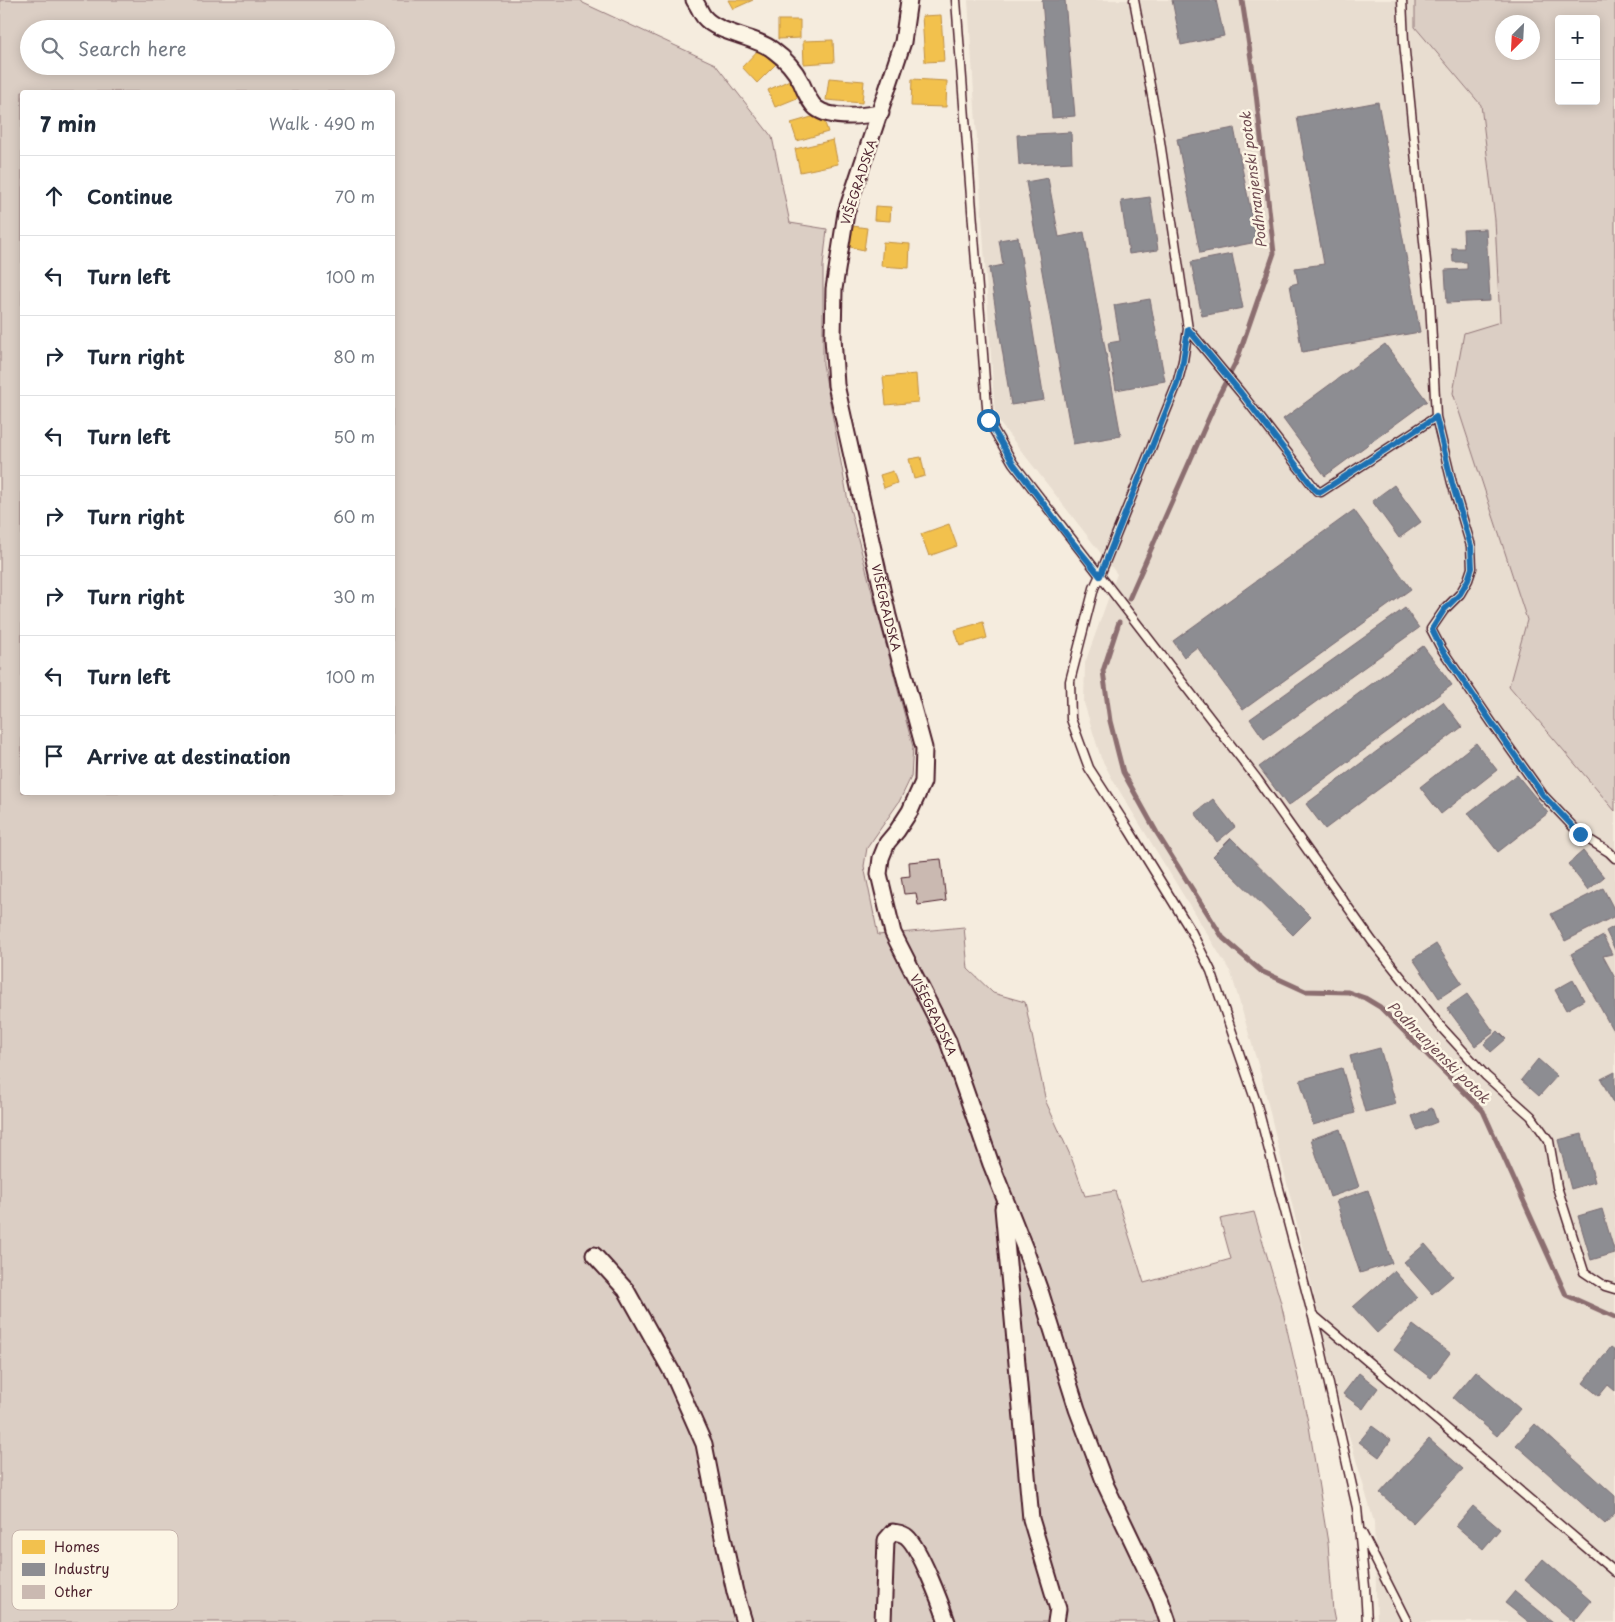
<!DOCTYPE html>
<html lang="en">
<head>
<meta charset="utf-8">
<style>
  :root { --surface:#fff; --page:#f6f6f7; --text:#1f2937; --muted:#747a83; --line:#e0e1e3 }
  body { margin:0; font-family:"Playpen Sans",sans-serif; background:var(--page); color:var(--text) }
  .controls { position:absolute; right:15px; top:15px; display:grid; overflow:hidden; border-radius:5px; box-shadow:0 2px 12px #0003 }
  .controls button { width:45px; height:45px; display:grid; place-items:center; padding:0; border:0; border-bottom:1px solid var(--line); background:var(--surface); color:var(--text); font:25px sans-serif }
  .compass { position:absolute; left:1495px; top:15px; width:45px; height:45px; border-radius:50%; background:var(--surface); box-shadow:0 2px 12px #0003; rotate:204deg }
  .stop { position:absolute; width:15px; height:15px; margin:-11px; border:4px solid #1f6fb2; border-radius:50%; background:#fff }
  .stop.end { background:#1f6fb2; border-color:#fff; box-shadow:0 1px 5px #0008 }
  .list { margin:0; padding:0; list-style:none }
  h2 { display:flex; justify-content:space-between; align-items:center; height:65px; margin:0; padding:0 20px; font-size:21px }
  h2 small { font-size:16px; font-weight:400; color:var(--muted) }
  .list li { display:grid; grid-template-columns:32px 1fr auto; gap:15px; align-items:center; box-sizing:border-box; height:80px; padding:0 20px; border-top:1px solid var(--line) }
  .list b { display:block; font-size:19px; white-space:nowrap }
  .list em { font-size:16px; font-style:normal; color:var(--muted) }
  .icon { flex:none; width:28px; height:28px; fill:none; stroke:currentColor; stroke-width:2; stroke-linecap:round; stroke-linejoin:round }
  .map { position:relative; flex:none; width:1615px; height:1622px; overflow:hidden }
  .search { position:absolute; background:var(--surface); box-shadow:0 2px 12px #0003; left:20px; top:20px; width:375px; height:55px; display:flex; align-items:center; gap:12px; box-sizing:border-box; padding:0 18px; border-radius:28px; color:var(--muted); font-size:19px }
  .panel { position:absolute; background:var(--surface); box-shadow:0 2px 12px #0003; left:20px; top:90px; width:375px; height:705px; border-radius:5px }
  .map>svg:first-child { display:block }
</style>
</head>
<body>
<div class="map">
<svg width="1615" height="1622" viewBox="0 0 1615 1622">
  <rect width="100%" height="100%" fill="#f5ecde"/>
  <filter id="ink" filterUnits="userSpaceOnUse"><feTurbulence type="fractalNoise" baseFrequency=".02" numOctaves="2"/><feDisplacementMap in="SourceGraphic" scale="10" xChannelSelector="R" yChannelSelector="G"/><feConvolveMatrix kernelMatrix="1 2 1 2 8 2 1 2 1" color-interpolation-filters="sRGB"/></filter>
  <g filter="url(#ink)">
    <!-- built -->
    <path fill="#e8ddd0" d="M968 0H1415V27L1481 105 1495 220 1500 323 1453 393 1527 620 1509 686 1615 811V1622H1377L1374 1522 1341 1408 1261 1075 1231 973 1114 782 1101 758 1084 703 1085 663 1117 574 995 417Z"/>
    <!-- green -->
    <path fill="#dbcec4" stroke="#927678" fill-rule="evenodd" d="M0 0H581L583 3 715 64 772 137 790 223 827 229 823 266V364L848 501 913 747 911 777 899 802 867 848 864 866 878 935 964 927 968 969 993 993 1025 1002 1046 1102 1071 1157 1085 1196 1115 1191 1144 1283 1231 1259 1220 1219 1254 1212 1281 1303 1309 1426 1328 1543 1333 1612 1335 1622H0ZM29 29H386V66H29ZM22 92H392V792H22Z
      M1415 0H1615V811L1509 686 1527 620 1453 393 1464 333 1500 322 1495 220 1481 105 1415 27ZM1559 19H1596V101H1559ZM1532 22V52H1502V22Z"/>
    <!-- homes -->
    <path fill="#f2c14e" stroke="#c09044" d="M728 0H753L733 9Z
      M941 15 944 61 925 62 922 16Z
      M778 20H800V38L778 39Z
      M833 40 834 62 804 64 803 41Z
      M762 46 778 62 757 83 742 67Z
      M794 78 802 96 775 107 768 90Z
      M829 78 864 81 862 103 826 100Z
      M912 79 947 81 946 107 911 106Z
      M822 114 828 132 797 141 791 123Z
      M833 140 838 164 800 172 795 149Z
      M875 206 891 207 890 221 874 220Z
      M853 226 867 228 864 250 850 247Z
      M883 242 910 244 909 268 881 266Z
      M916 374 918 402 886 405 883 377Z
      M921 457 925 476 914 479 909 459Z
      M893 471 897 483 884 488 880 475Z
      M949 524 957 546 929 556 921 534Z
      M983 622 987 638 960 646 955 630Z"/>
    <!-- industry -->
    <path fill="#8d8d92" stroke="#796c73" d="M1042 0H1065L1075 116 1052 118Z
      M1172 0H1216L1224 36 1181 45Z
      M1378 102 1420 332 1302 352 1290 285 1298 283 1295 268 1324 264 1297 117Z
      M1234 128 1257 242 1200 253 1177 139Z
      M1071 132 1072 162 1019 165 1017 135Z
      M1048 178 1059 237 1084 232 1121 436 1073 444 1026 182Z
      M1150 197 1158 250 1129 254 1121 201Z
      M1486 229 1490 301 1447 303 1445 270 1467 269V262H1453L1452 248H1464L1463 230Z
      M1018 237 1044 400 1011 405 989 268 1003 265 999 240Z
      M1232 254 1243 308 1202 316 1191 262Z
      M1150 299 1165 381 1116 390 1108 343 1120 341 1114 305Z
      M1385 344 1427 401 1325 476 1283 419Z
      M1394 485 1421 522 1399 538 1372 501Z
      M1354 510 1411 589 1243 710 1197 647 1184 657 1173 641Z
      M1405 608 1419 628 1264 739 1250 719Z
      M1423 646 1452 685 1288 806 1259 767Z
      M1443 702 1462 727 1325 829 1306 804Z
      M1476 743 1497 770 1441 814 1420 787Z
      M1517 775 1548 813 1498 852 1468 813Z
      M1213 799 1235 827 1217 842 1195 813Z
      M1231 838 1311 917 1293 935 1213 856Z
      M1583 851 1604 877 1588 890 1568 864Z
      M1603 888 1615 911V916L1565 941 1551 914Z
      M1615 926V950L1606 931Z
      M1603 936 1612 954 1603 956 1615 978V1027L1612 1029 1571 954Z
      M1436 944 1462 983 1439 998 1413 959Z
      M1573 980 1584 1000 1566 1010 1555 990Z
      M1467 994 1494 1032 1475 1046 1447 1008Z
      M1498 1031 1506 1039 1491 1052 1484 1044Z
      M1380 1048 1396 1104 1365 1112 1350 1056Z
      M1538 1059 1557 1076 1539 1096 1521 1080Z
      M1342 1068 1355 1113 1313 1125 1300 1080Z
      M1615 1072V1102L1613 1103 1601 1079Z
      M1432 1108 1437 1122 1417 1130 1412 1116Z
      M1340 1129 1359 1187 1330 1197 1311 1139Z
      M1582 1134 1595 1182 1571 1189 1558 1140Z
      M1368 1190 1392 1263 1360 1273 1336 1201Z
      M1602 1209 1615 1253 1591 1260 1578 1216Z
      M1425 1244 1453 1276 1432 1294 1404 1262Z
      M1394 1271 1417 1297 1377 1333 1353 1307Z
      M1413 1325 1450 1353 1431 1378 1394 1350Z
      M1611 1347 1615 1350V1391L1608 1385 1599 1396 1583 1383Z
      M1476 1371 1520 1409 1497 1436 1453 1398Z
      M1359 1373 1378 1388 1363 1409 1343 1394Z
      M1535 1424 1615 1496V1513L1605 1524 1516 1445Z
      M1372 1426 1391 1440 1379 1457 1359 1442Z
      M1429 1439 1463 1469 1413 1523 1380 1493Z
      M1473 1506 1500 1529 1483 1549 1456 1526Z
      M1543 1559 1591 1601 1574 1622 1525 1580Z
      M1515 1591 1553 1622H1529L1505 1603Z"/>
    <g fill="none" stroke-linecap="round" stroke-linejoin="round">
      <!-- stream -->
      <path stroke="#8c6e70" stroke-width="5" d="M1129 599 1219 395 1237 360 1274 253 1255 85 1242 0
        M1119 622 1103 671 1110 721 1123 772 1157 833 1223 938 1261 971 1305 991 1348 992 1365 998 1380 1007 1483 1111 1566 1295 1615 1317"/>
    </g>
    <!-- building -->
    <path fill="#cab9b1" stroke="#4a1f2b" d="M941 859 946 901 918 905 916 893 904 894 901 877 910 876 909 862Z"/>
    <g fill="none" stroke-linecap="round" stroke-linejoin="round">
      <defs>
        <path id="lane" d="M956 0 988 420 1013 463 1257 779 1372 941 1441 1027 1486 1076 1531 1116 1549 1141 1557 1187 1584 1272 1605 1286 1615 1289
          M1134 0 1158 128 1188 329 1183 361 1177 384 1100 575 1094 588 1070 681 1071 719 1089 768 1129 830 1191 931 1211 971 1257 1105 1318 1336 1357 1508 1365 1587 1367 1622
          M1188 329 1241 393 1317 491 1321 492 1436 417 1430 301 1404 42 1402 0
          M1436 417 1452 483 1471 546 1472 568 1468 580 1460 594 1444 610 1431 629 1441 648 1492 723 1543 795 1580 834 1609 852 1615 858
          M1312 1314 1615 1572
          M1362 1533 1407 1622"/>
        <g id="street">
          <path d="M694 0C698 5 700 12 704 17 718 34 755 36 773 50 784 58 795 70 801 82 805 91 809 102 816 108 831 120 863 116 881 113"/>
          <path id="s1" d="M909 0 903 42 846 213 834 289 833 337 836 385 888 616 924 748 923 782 910 811 897 831 887 843 881 858 879 874 893 933 948 1041 991 1164 1025 1249 1041 1294 1077 1409 1106 1486 1160 1599 1168 1622"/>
          <path d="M1003 1208 1031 1519 1058 1609 1056 1622"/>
          <path d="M594 1255 626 1290 673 1374 704 1444 717 1510 735 1592 744 1622"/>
          <path d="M883 1622 886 1540 893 1532C898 1533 903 1533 907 1537 920 1548 941 1604 947 1622"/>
        </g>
      </defs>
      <!-- lane casing -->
      <use href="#lane" stroke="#4a1f2b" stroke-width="11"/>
      <!-- street casing -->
      <use href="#street" stroke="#4a1f2b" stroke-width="19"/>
      <!-- lane -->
      <use href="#lane" stroke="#fcf5e5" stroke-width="8"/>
      <!-- street -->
      <use href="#street" stroke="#fcf5e5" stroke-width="15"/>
    </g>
  </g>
  <g fill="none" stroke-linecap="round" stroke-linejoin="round" filter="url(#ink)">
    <!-- route -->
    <path stroke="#1f6fb2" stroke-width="6" d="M988 420 1013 463 1070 539 1100 576 1177 384 1183 361 1188 329 1241 393 1316 491 1321 492 1436 417 1452 483 1471 546 1472 568 1468 580 1460 594 1444 610 1432 629 1441 648 1492 723 1543 795 1580 834"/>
  </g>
  <g text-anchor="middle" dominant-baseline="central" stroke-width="5" stroke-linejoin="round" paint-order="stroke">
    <!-- street labels -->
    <g font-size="12" fill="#4a1f2b" stroke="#fcf5e5">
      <text transform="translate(858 182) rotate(-72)">VIŠEGRADSKA</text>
      <text stroke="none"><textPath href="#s1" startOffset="624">VIŠEGRADSKA</textPath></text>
      <text stroke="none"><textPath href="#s1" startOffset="1059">VIŠEGRADSKA</textPath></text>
    </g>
    <!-- water labels -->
    <g font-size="14" font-style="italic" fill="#704d53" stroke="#fcf5e5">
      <text transform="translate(1253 180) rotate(-97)">Podhranjenski potok</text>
      <text transform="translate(1439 1052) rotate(45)">Podhranjenski potok</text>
    </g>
  </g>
  <!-- legend -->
  <rect x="12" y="1530" width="166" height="80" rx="8" fill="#fcf5e5" stroke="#c7b5ad" stroke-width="1"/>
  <rect x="22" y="1540" width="23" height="14" fill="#f2c14e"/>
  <rect x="22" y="1563" width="23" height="13" fill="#8d8d92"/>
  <rect x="22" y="1585" width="23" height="14" fill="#cab9b1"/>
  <g font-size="14" fill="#4a1f2b">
    <text x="54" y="1552">Homes</text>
    <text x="54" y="1574">Industry</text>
    <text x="54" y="1597">Other</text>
  </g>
</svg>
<div class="controls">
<button>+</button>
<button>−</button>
</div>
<svg class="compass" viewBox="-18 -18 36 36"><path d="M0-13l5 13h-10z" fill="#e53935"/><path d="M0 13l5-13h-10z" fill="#747a83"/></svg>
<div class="stop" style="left:988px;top:420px"></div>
<div class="stop end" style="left:1580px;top:834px"></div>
<div class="search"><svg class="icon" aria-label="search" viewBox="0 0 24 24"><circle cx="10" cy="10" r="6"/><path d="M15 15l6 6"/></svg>Search here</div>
<section class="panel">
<h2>7 min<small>Walk · 490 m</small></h2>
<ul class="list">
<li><svg class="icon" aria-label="ahead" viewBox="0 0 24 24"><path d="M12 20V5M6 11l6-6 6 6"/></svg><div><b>Continue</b></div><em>70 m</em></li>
<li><svg class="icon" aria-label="left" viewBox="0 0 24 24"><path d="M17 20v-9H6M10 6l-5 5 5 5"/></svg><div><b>Turn left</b></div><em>100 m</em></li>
<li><svg class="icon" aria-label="right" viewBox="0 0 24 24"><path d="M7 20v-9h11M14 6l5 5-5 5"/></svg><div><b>Turn right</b></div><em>80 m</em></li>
<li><svg class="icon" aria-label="left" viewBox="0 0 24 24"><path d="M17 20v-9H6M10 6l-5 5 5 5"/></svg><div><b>Turn left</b></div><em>50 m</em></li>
<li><svg class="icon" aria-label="right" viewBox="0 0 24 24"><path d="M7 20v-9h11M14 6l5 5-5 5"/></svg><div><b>Turn right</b></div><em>60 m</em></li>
<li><svg class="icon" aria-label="right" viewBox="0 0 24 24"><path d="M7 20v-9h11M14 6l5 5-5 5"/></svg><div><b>Turn right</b></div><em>30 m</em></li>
<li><svg class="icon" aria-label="left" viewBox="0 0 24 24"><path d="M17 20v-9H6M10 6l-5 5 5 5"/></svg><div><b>Turn left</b></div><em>100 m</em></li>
<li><svg class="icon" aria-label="arrive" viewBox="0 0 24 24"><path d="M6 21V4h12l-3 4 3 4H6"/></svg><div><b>Arrive at destination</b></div></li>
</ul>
</section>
</div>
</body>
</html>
